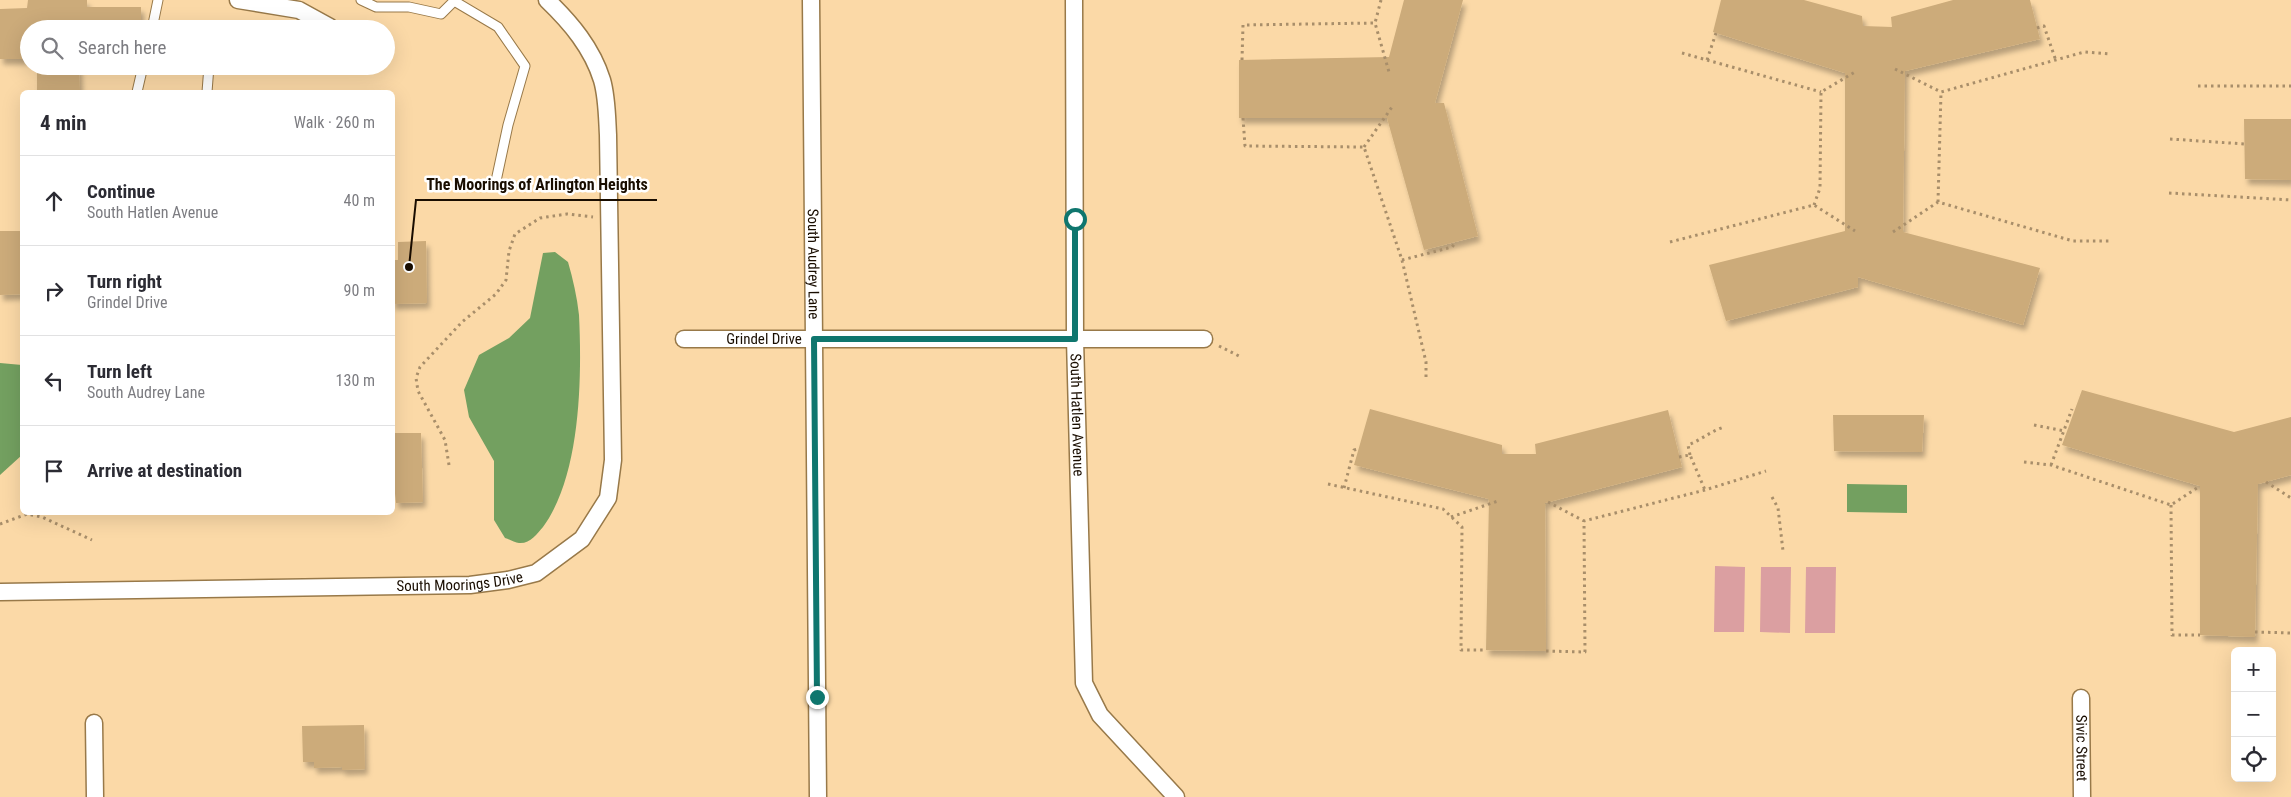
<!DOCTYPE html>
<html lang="en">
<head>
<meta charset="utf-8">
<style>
  :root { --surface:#fff; --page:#f7f7f7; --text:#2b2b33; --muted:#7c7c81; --line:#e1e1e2 }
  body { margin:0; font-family:"Roboto Condensed",sans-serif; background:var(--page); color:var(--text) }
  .controls { position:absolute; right:15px; bottom:15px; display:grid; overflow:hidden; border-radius:8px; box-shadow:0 5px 20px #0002 }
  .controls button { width:45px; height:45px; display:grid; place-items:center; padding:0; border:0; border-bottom:1px solid var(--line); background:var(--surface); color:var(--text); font:25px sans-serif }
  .stop { position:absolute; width:15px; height:15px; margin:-11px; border:4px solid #0f766e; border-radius:50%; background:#fff }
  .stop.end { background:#0f766e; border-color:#fff; box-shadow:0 1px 5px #0008 }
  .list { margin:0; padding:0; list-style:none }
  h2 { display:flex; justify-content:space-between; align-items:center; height:65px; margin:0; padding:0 20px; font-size:21px }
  h2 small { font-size:16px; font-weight:400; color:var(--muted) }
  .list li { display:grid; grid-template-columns:32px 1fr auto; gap:15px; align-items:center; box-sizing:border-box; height:90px; padding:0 20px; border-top:1px solid var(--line) }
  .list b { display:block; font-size:19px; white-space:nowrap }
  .list p { margin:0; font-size:16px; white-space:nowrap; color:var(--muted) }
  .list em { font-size:16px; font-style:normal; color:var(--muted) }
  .icon { flex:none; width:28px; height:28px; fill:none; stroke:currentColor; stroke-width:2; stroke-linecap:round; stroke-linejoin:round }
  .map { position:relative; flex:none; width:2291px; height:797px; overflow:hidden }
  .search { position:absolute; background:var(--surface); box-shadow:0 5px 20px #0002; left:20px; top:20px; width:375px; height:55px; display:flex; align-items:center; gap:12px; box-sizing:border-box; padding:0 18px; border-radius:28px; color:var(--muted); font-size:19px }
  .panel { position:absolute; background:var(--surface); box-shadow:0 5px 20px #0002; left:20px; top:90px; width:375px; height:425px; border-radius:8px }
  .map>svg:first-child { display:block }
</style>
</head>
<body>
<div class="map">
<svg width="2291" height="797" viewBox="0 0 2291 797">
  <defs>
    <filter id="shadow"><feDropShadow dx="3" dy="5.5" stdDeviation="2.5" flood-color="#0004"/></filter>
  </defs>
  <rect width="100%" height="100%" fill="#fbd9a7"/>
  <!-- green -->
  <path fill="#db9fa1" d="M1715 566 1745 567 1744 632H1714Z
    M1761 567H1791L1790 633 1760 632Z
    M1806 567H1836L1835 633H1805Z"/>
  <!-- water -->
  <path fill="#73a060" d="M555 252 568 262C573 279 577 297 579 315 582 377 581 475 543 527 537 534 530 544 519 543 515 543 509 539 505 538L494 520V461L469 417 464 390 479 355 509 338 530 318 543 253Z
    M0 363 22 365V455L0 475Z
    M1847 484 1907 485V513L1847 512Z"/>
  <!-- building -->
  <path fill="#ccab7a" filter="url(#shadow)" d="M28 0H87V7H141V29H29V59H0V9L27 8Z
    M1404 0H1463L1435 103H1444L1478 236 1424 250 1387 118H1239V60L1389 57Z
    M1721 0H1804L1862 16 1863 26 1892 27 1891 17 1953 0H2030L2040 39 1905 71 1903 232 2040 268 2023 325 1858 277V287L1726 321 1709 265 1845 231V73L1713 32Z
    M37 66H79L80 92H37Z
    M2244 119H2291V180L2245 179Z
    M0 231H22V294L0 295Z
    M426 241 427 303 392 304V260H398V242Z
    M2082 390 2234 432 2291 417V475L2258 484 2255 637 2200 635V486L2062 445Z
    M1370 409 1502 445V454H1536L1535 444 1668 410 1682 467 1545 503 1546 651 1486 650 1489 499 1354 465Z
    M1833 415H1924L1922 452 1834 451Z
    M392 433H421L423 502 396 503 394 484H392Z
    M364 725 365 769 342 770V767L314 768V762H303L302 726Z"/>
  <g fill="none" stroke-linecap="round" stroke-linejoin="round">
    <defs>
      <path id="service" d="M361 0 376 7H409L441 14 454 1 498 27 525 66 508 125 496 181
        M152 29 158 0
        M137 92 143 66
        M207 92 209 66"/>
      <g id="minor">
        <path d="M238 0 299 10 330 27"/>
        <path id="s1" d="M811 0 818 797"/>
        <path id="s2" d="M1074 0 1075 339 1084 683 1100 715 1176 797"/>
        <path id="s3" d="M684 339H1204"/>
        <path id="s4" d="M0 592 470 585 508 580 536 573 582 539 608 498 613 460 608 135C607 117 607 97 602 80 592 48 571 23 547 0"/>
        <path id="s5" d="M2081 698 2082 797"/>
        <path d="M94 723 95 797"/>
      </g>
    </defs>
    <!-- service casing -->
    <use href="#service" stroke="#987949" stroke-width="11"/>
    <!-- minor casing -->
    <use href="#minor" stroke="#987949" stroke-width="19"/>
    <!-- path -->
    <path stroke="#a88e6a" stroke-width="3" stroke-dasharray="2.5 4" stroke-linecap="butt" d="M1381 0 1375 23 1389 72
      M2037 28 2044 26 2056 61
      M1682 53 1821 92
      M1242 60 1243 25 1375 23
      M1707 60 1716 33
      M1895 69 1941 92
      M2198 86H2291
      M1243 118 1245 146 1364 147 1402 260 1426 362V380
      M2170 139 2245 144
      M1364 147 1392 107
      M2169 193 2291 200
      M1938 202 1941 92 2084 52 2111 54
      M1814 205 1820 188 1821 92 1855 72
      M1893 232 1938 202 2073 241H2109
      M1670 242 1814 205 1855 231
      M1402 260 1452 247 1456 242
      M1219 346 1239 356
      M2034 425 2065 431
      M1690 455 1688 445C1701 440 1711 431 1724 427
      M1679 457 1690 455 1705 490
      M2024 462 2051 465 2171 505 2200 486
      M449 465 445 440 418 391 416 378 420 367 462 322 496 294 506 280 509 251 515 234 540 218 567 214 593 217
      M2051 465 2072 409
      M2266 482 2291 498
      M1328 484 1443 509 1462 527 1461 650H1486
      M1344 488 1354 450 1358 449
      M1772 497 1778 508 1783 551
      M1548 502 1584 521
      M2171 505 2172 635H2200
      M1451 517 1498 501
      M0 524 27 514 42 517 92 540
      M2255 632 2291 633
      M1546 651 1585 652 1584 521 1705 490 1766 471"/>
    <!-- service -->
    <use href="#service" stroke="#fff" stroke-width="9"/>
    <!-- minor -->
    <use href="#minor" stroke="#fff" stroke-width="16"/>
  </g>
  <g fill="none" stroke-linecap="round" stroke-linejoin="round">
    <!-- route -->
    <path stroke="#0f766e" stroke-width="6" d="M817 697 814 339H1075V219"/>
  </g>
  <g text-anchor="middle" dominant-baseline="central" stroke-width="5" stroke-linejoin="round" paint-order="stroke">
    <!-- street labels -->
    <g font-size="15" fill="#190d00" stroke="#fff">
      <text stroke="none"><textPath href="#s1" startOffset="264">South Audrey Lane</textPath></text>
      <text stroke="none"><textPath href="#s3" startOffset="80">Grindel Drive</textPath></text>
      <text stroke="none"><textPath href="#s2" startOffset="415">South Hatlen Avenue</textPath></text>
      <text stroke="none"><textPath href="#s4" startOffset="460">South Moorings Drive</textPath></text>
      <text stroke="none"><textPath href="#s5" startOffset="50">Sivic Street</textPath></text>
    </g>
  </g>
  <!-- callouts -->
  <path fill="none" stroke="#190d00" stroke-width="2" d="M409 267L416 200H657"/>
  <circle fill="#190d00" stroke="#fff" stroke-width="2" cx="409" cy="267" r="5"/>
  <g font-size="16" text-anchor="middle" font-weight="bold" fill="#190d00" stroke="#fff" stroke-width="5" stroke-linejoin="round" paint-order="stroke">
    <text x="537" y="190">The Moorings of Arlington Heights</text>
  </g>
</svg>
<div class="controls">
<button>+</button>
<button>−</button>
<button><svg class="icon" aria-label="locate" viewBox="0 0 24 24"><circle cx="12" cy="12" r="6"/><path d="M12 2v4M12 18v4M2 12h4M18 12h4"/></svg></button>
</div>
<div class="stop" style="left:1075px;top:219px"></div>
<div class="stop end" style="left:817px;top:697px"></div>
<div class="search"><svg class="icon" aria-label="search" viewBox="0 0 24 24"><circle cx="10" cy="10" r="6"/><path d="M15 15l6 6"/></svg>Search here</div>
<section class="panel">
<h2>4 min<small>Walk · 260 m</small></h2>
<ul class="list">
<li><svg class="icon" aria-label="ahead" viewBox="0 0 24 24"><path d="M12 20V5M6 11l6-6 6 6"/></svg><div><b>Continue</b><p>South Hatlen Avenue</p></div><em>40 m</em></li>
<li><svg class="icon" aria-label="right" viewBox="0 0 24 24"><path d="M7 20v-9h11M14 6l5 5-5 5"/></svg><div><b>Turn right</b><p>Grindel Drive</p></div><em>90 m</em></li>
<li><svg class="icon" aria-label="left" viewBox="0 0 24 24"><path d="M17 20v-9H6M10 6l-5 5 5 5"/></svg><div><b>Turn left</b><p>South Audrey Lane</p></div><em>130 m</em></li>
<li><svg class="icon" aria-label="arrive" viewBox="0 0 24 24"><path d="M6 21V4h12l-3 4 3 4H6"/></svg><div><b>Arrive at destination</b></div></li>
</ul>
</section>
</div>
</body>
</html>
